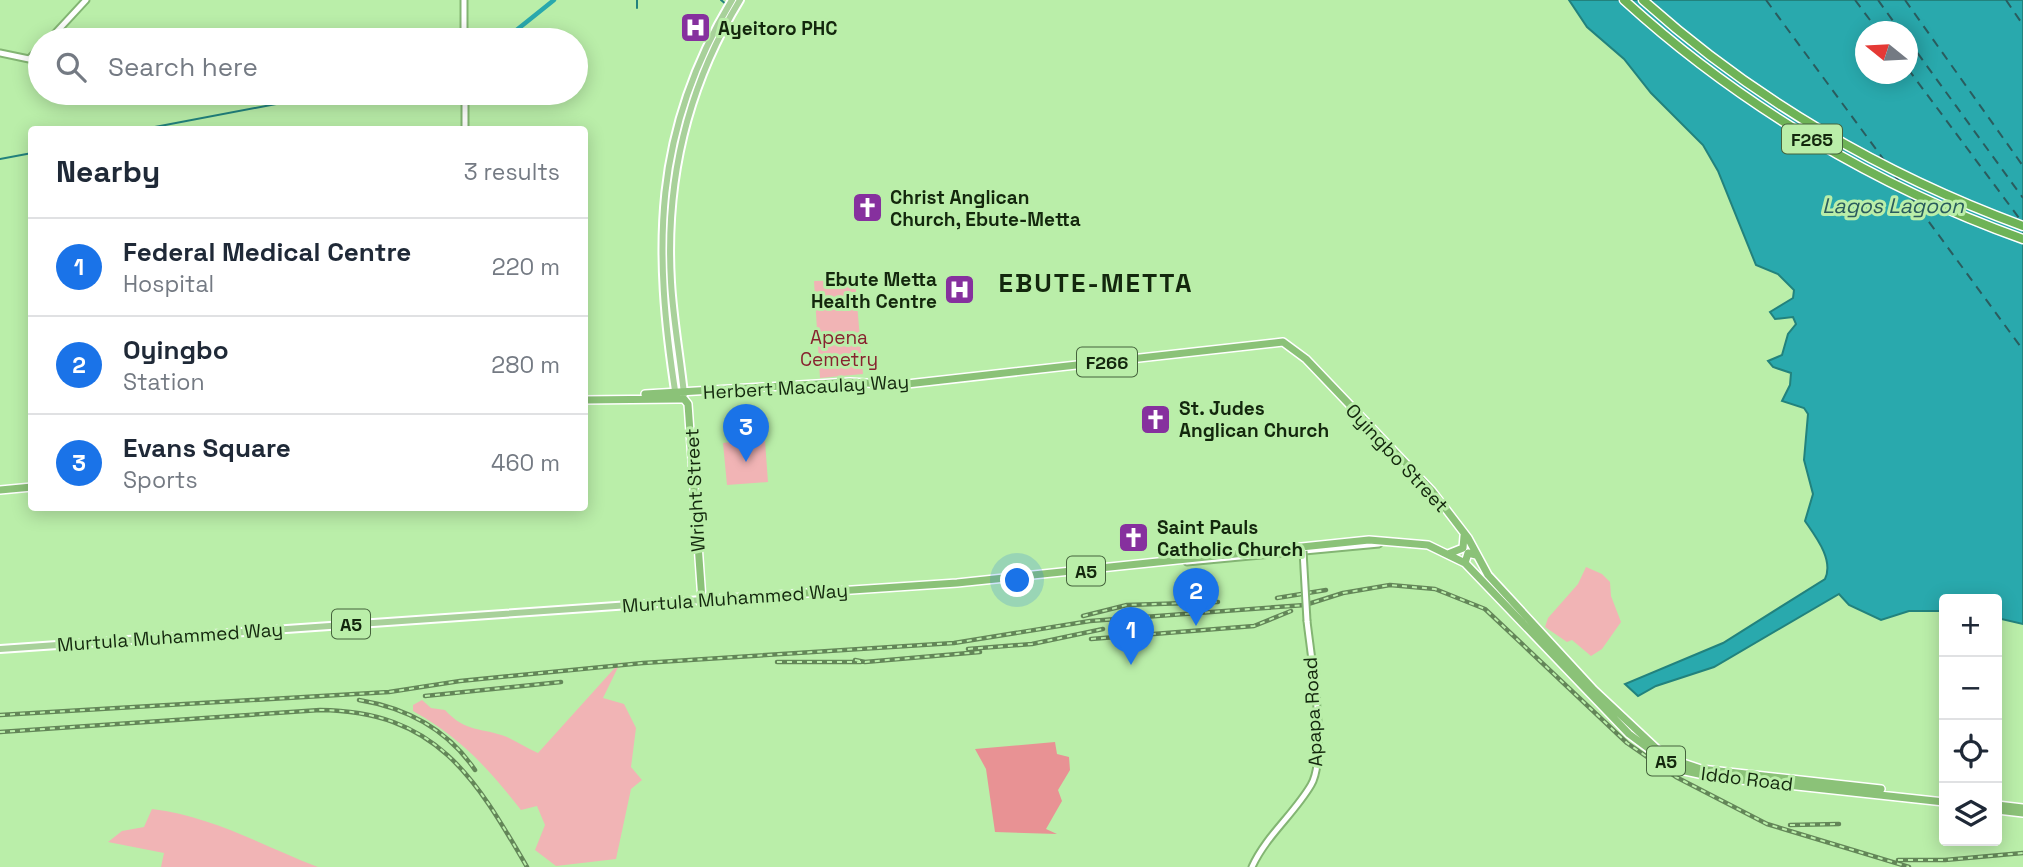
<!DOCTYPE html>
<html lang="en">
<head>
<meta charset="utf-8">
<style>
  :root { --surface:#fff; --page:#f2f2f3; --text:#1f2937; --muted:#747a83; --line:#e0e1e3; --accent:#1a73e8 }
  body { margin:0; font-family:"Space Grotesk",sans-serif; background:var(--page); color:var(--text) }
  .controls { position:absolute; right:21px; bottom:21px; display:grid; overflow:hidden; border-radius:7px; box-shadow:0 4px 18px #0003 }
  .controls button { width:63px; height:63px; display:grid; place-items:center; padding:0; border:0; border-bottom:2px solid var(--line); background:var(--surface); color:var(--text); font:35px sans-serif }
  .compass { position:absolute; left:1855px; top:21px; width:63px; height:63px; border-radius:50%; background:var(--surface); box-shadow:0 4px 18px #0003; rotate:288deg }
  .you { position:absolute; left:1018px; top:581px; width:24px; height:24px; margin:-18px; border:5px solid #fff; border-radius:50%; background:#1a73e8; box-shadow:0 0 0 10px #1a73e833 }
  .badge { display:grid; place-items:center; width:46px; height:46px; border-radius:50%; background:var(--accent); color:#fff; font-size:23px; font-weight:700 }
  .pin { position:absolute; translate:-50% -58px; filter:drop-shadow(0 2px 4px #0008) }
  .pin::after { content:''; position:absolute; top:37px; width:24px; height:21px; background:inherit; clip-path:polygon(0 0,100% 0,50% 100%) }
  .list { margin:0; padding:0; list-style:none }
  h2 { display:flex; justify-content:space-between; align-items:center; height:91px; margin:0; padding:0 28px; font-size:30px }
  h2 small { font-size:23px; font-weight:400; color:var(--muted) }
  .list li { display:grid; grid-template-columns:46px 1fr auto; gap:21px; align-items:center; box-sizing:border-box; height:98px; padding:0 28px; border-top:2px solid var(--line) }
  .list b { display:block; font-size:26px; white-space:nowrap }
  .list p { margin:0; font-size:23px; white-space:nowrap; color:var(--muted) }
  .list em { font-size:23px; font-style:normal; color:var(--muted) }
  .icon { flex:none; width:38px; height:38px; fill:none; stroke:currentColor; stroke-width:2; stroke-linecap:round; stroke-linejoin:round }
  .map { position:relative; flex:none; width:2023px; height:867px; overflow:hidden }
  .search { position:absolute; background:var(--surface); box-shadow:0 4px 18px #0003; left:28px; top:28px; width:560px; height:77px; display:flex; align-items:center; gap:18px; box-sizing:border-box; padding:0 24px; border-radius:38px; color:var(--muted); font-size:26px }
  .panel { position:absolute; background:var(--surface); box-shadow:0 4px 18px #0003; left:28px; top:126px; width:560px; height:385px; border-radius:7px }
  .map>svg:first-child { display:block }
</style>
</head>
<body>
<div class="map">
<svg width="2023" height="867" viewBox="0 0 2023 867">
  <rect width="100%" height="100%" fill="#baeea9"/>
  <!-- green -->
  <path fill="#f1b4b5" d="M855 280 863 374 820 378 814 281Z
    M744 440 765 441 768 482 727 485 723 443Z
    M1586 567 1602 574 1610 582 1611 596 1621 622 1602 649 1591 656 1572 640 1567 642 1545 627 1548 618 1578 584Z
    M621 661 603 698 624 704 636 728 631 767 642 780 631 789 616 859 556 866 535 850 545 825 537 806 521 810C487 767 461 738 413 711V705L422 700 431 708 445 710C466 733 481 727 507 737 517 742 527 748 538 753Z
    M152 809C212 816 263 846 318 867H161L164 853 108 842 122 831 144 827Z"/>
  <!-- forest -->
  <path fill="#e89294" d="M1055 742 1057 754 1069 757 1070 770 1058 790 1062 801 1046 829 1057 834 995 832 986 769 975 749Z"/>
  <!-- water -->
  <path fill="#29a9ad" stroke="#22827d" stroke-width="2" fill-rule="evenodd" d="M1569 0H2023V624L1997 618V599H1944V611H1909L1881 620 1849 605 1839 594 1714 667 1656 686 1638 696 1625 684 1723 643 1825 579C1834 560 1816 537 1805 521L1813 494 1804 460 1808 414 1804 408 1782 401 1790 385 1791 373 1773 367 1768 361 1782 355 1788 334 1796 324 1793 317 1775 319 1770 312 1793 298 1794 290 1778 274 1756 265 1718 171 1703 145 1651 93 1624 59 1587 27ZM1866 32H1908V74H1866Z"/>
  <g fill="none" stroke-linecap="round" stroke-linejoin="round">
    <!-- stream -->
    <path stroke="#22827d" stroke-width="2" d="M637 0V8
      M721 0 727 5
      M139 130 334 93
      M0 159 32 153"/>
    <!-- canal -->
    <path stroke="#29a9ad" stroke-width="4.5" d="M504 40 554 0"/>
    <!-- ferry -->
    <path stroke="#2a5c5e" stroke-width="2" stroke-dasharray="9 7" stroke-linecap="butt" d="M1766 0 1884 160
      M1855 0 1879 32
      M1878 0 1901 32
      M1905 0 2023 166
      M2006 0 2023 25
      M1908 40 2023 198
      M1908 69 2022 222
      M1893 173 1900 183
      M1910 196 2023 350"/>
    <defs>
      <path id="tertiary" d="M464 0V40
        M49 40 86 0
        M0 53 29 59 40 48
        M465 93V130
        M1187 562 1379 544
        M1252 867C1266 836 1294 814 1311 785 1328 757 1311 657 1307 621"/>
      <path id="primary" d="M684 394C680 356 673 319 671 282 665 180 687 87 740 0
        M676 397C653 249 652 132 732 0
        M0 649 702 600"/>
      <path id="trunk" d="M645 394 850 382 898 385 1283 342 1306 359 1432 491 1468 538 1488 575 1594 690 1657 749 1680 762 1701 769 1881 789
        M584 400 677 399H684L688 404 702 600 957 583 1369 540 1428 545 1465 563 1629 734 1664 760 1685 771 1713 777 1944 802
        M0 490 32 487
        M1448 554 1463 548 1464 536
        M1465 563 1468 553 1476 555
        M1997 805 2023 808
        M1997 810 2023 813"/>
      <path id="motorway" d="M1624 0C1738 104 1877 187 2023 239
        M1643 0C1753 99 1884 175 2023 226"/>
    </defs>
    <!-- tertiary casing -->
    <use href="#tertiary" stroke="#83b573" stroke-width="9"/>
    <!-- primary casing -->
    <use href="#primary" stroke="#fff" stroke-width="10"/>
    <!-- trunk casing -->
    <use href="#trunk" stroke="#fff" stroke-width="10"/>
    <!-- motorway casing -->
    <use href="#motorway" stroke="#fff" stroke-width="11"/>
    <!-- tertiary -->
    <use href="#tertiary" stroke="#fff" stroke-width="5"/>
    <!-- primary -->
    <use href="#primary" stroke="#a8d19a" stroke-width="6"/>
    <!-- trunk -->
    <use href="#trunk" stroke="#8bc278" stroke-width="7"/>
    <!-- motorway -->
    <use href="#motorway" stroke="#6eb357" stroke-width="8"/>
    <defs>
      <path id="rail" d="M1277 598 1326 590
        M1083 616 1127 605 1218 602
        M1091 639 1254 626 1291 611
        M968 649 1032 644 1103 629
        M855 660 865 662 980 652
        M777 662H861
        M425 696 561 682
        M359 700C407 708 448 730 475 770
        M0 715 389 692 460 681 643 663 954 643 1090 621 1305 605 1343 593 1390 585 1435 589 1485 609 1627 743 1676 777 1767 824 1909 867
        M0 732 320 710C436 711 475 777 527 867
        M1790 825 1839 824
        M1898 860H1945L2023 853"/>
    </defs>
    <!-- rail casing -->
    <use href="#rail" stroke="#638658" stroke-width="4.5"/>
    <!-- rail -->
    <use href="#rail" stroke="#baeea9" stroke-width="2" stroke-dasharray="5" stroke-linecap="butt"/>
    <defs>
      <path id="tertiary-bridge" d="M1303 551 1307 621"/>
    </defs>
    <!-- tertiary-bridge casing -->
    <use href="#tertiary-bridge" stroke="#83b573" stroke-width="9" stroke-linecap="butt"/>
    <!-- tertiary-bridge -->
    <use href="#tertiary-bridge" stroke="#fff" stroke-width="5"/>
  </g>
  <!-- icons -->
  <defs>
    <symbol id="hospital-square" viewBox="-11 -11 22 22"><rect x="-9" y="-9" width="18" height="18" rx="4" fill="#86309e" stroke="#baeea9"/><path d="M-5-5h3v3.5h4V-5h3V5h-3V1.5h-4V5h-3Z" fill="#fff"/></symbol>
    <symbol id="church-square" viewBox="-11 -11 22 22"><rect x="-9" y="-9" width="18" height="18" rx="4" fill="#86309e" stroke="#baeea9"/><path d="M-1.2-6h2.4v3.5h3.3v2.4h-3.3V6h-2.4V-.1h-3.3v-2.4h3.3Z" fill="#fff"/></symbol>
  </defs>
  <g fill-rule="evenodd">
    <use href="#hospital-square" x="678" y="10" width="35" height="35"/>
    <use href="#church-square" x="850" y="190" width="35" height="35"/>
    <use href="#hospital-square" x="942" y="272" width="35" height="35"/>
    <use href="#church-square" x="1138" y="402" width="35" height="35"/>
    <use href="#church-square" x="1116" y="520" width="35" height="35"/>
  </g>
  <g text-anchor="middle" dominant-baseline="central" stroke-width="6" stroke-linejoin="round" paint-order="stroke">
    <!-- shield labels -->
    <g fill="#baeea9" stroke="#45633c" stroke-width="2">
      <rect x="1782" y="124.5" width="60" height="29" rx="5"/>
      <rect x="1077" y="347.5" width="60" height="29" rx="5"/>
      <rect x="1067" y="556.5" width="38" height="29" rx="5"/>
      <rect x="332" y="609.5" width="38" height="29" rx="5"/>
      <rect x="1647" y="746.5" width="38" height="29" rx="5"/>
    </g>
    <g font-size="18" font-weight="bold" fill="#13270d">
      <text x="1812" y="139">F265</text>
      <text x="1107" y="362">F266</text>
      <text x="1086" y="571">A5</text>
      <text x="351" y="624">A5</text>
      <text x="1666" y="761">A5</text>
    </g>
    <!-- poi labels -->
    <g font-size="19" font-weight="bold" fill="#13270d" stroke="#baeea9" text-anchor="start">
      <text x="718" y="28">Ayeitoro PHC</text>
      <text x="890" y="197">Christ Anglican<tspan x="890" dy="22">Church, Ebute-Metta</tspan></text>
      <text x="937" y="279" text-anchor="end">Ebute Metta<tspan x="937" dy="22">Health Centre</tspan></text>
      <text x="1179" y="408">St. Judes<tspan x="1179" dy="22">Anglican Church</tspan></text>
      <text x="1157" y="527">Saint Pauls<tspan x="1157" dy="22">Catholic Church</tspan></text>
    </g>
    <!-- park labels -->
    <g font-size="19" fill="#87222f" stroke="#baeea9">
      <text x="839" y="337">Apena<tspan x="839" dy="22">Cemetry</tspan></text>
    </g>
    <!-- street labels -->
    <g font-size="19" fill="#13270d" stroke="#baeea9">
      <text transform="translate(806 387) rotate(-3)">Herbert Macaulay Way</text>
      <text transform="translate(1397 458) rotate(47)">Oyingbo Street</text>
      <text transform="translate(695 490) rotate(-93)">Wright Street</text>
      <text transform="translate(735 598) rotate(-4)">Murtula Muhammed Way</text>
      <text transform="translate(170 637) rotate(-4)">Murtula Muhammed Way</text>
      <text transform="translate(1313 712) rotate(-93)">Apapa Road</text>
      <text transform="translate(1747 779) rotate(7)">Iddo Road</text>
    </g>
    <!-- water labels -->
    <g font-size="21" font-style="italic" fill="#2a5c5e" stroke="#baeea9">
      <text x="1893" y="205">Lagos Lagoon</text>
    </g>
    <!-- district labels -->
    <g font-size="26" font-weight="bold" letter-spacing="2" fill="#13270d" stroke="#baeea9">
      <text x="1096" y="283">EBUTE-METTA</text>
    </g>
  </g>
</svg>
<div class="controls">
<button>+</button>
<button>−</button>
<button><svg class="icon" aria-label="locate" viewBox="0 0 24 24"><circle cx="12" cy="12" r="6"/><path d="M12 2v4M12 18v4M2 12h4M18 12h4"/></svg></button>
<button><svg class="icon" aria-label="layers" viewBox="0 0 24 24"><path d="M12 4l9 5-9 5-9-5zM3 14l9 5 9-5"/></svg></button>
</div>
<svg class="compass" viewBox="-18 -18 36 36"><path d="M0-13l5 13h-10z" fill="#e53935"/><path d="M0 13l5-13h-10z" fill="#747a83"/></svg>
<div class="you"></div>
<div class="pin badge" style="left:1131px;top:665px">1</div>
<div class="pin badge" style="left:1196px;top:626px">2</div>
<div class="pin badge" style="left:746px;top:462px">3</div>
<div class="search"><svg class="icon" aria-label="search" viewBox="0 0 24 24"><circle cx="10" cy="10" r="6"/><path d="M15 15l6 6"/></svg>Search here</div>
<section class="panel">
<h2>Nearby<small>3 results</small></h2>
<ul class="list">
<li><span class="badge">1</span><div><b>Federal Medical Centre</b><p>Hospital</p></div><em>220 m</em></li>
<li><span class="badge">2</span><div><b>Oyingbo</b><p>Station</p></div><em>280 m</em></li>
<li><span class="badge">3</span><div><b>Evans Square</b><p>Sports</p></div><em>460 m</em></li>
</ul>
</section>
</div>
</body>
</html>
